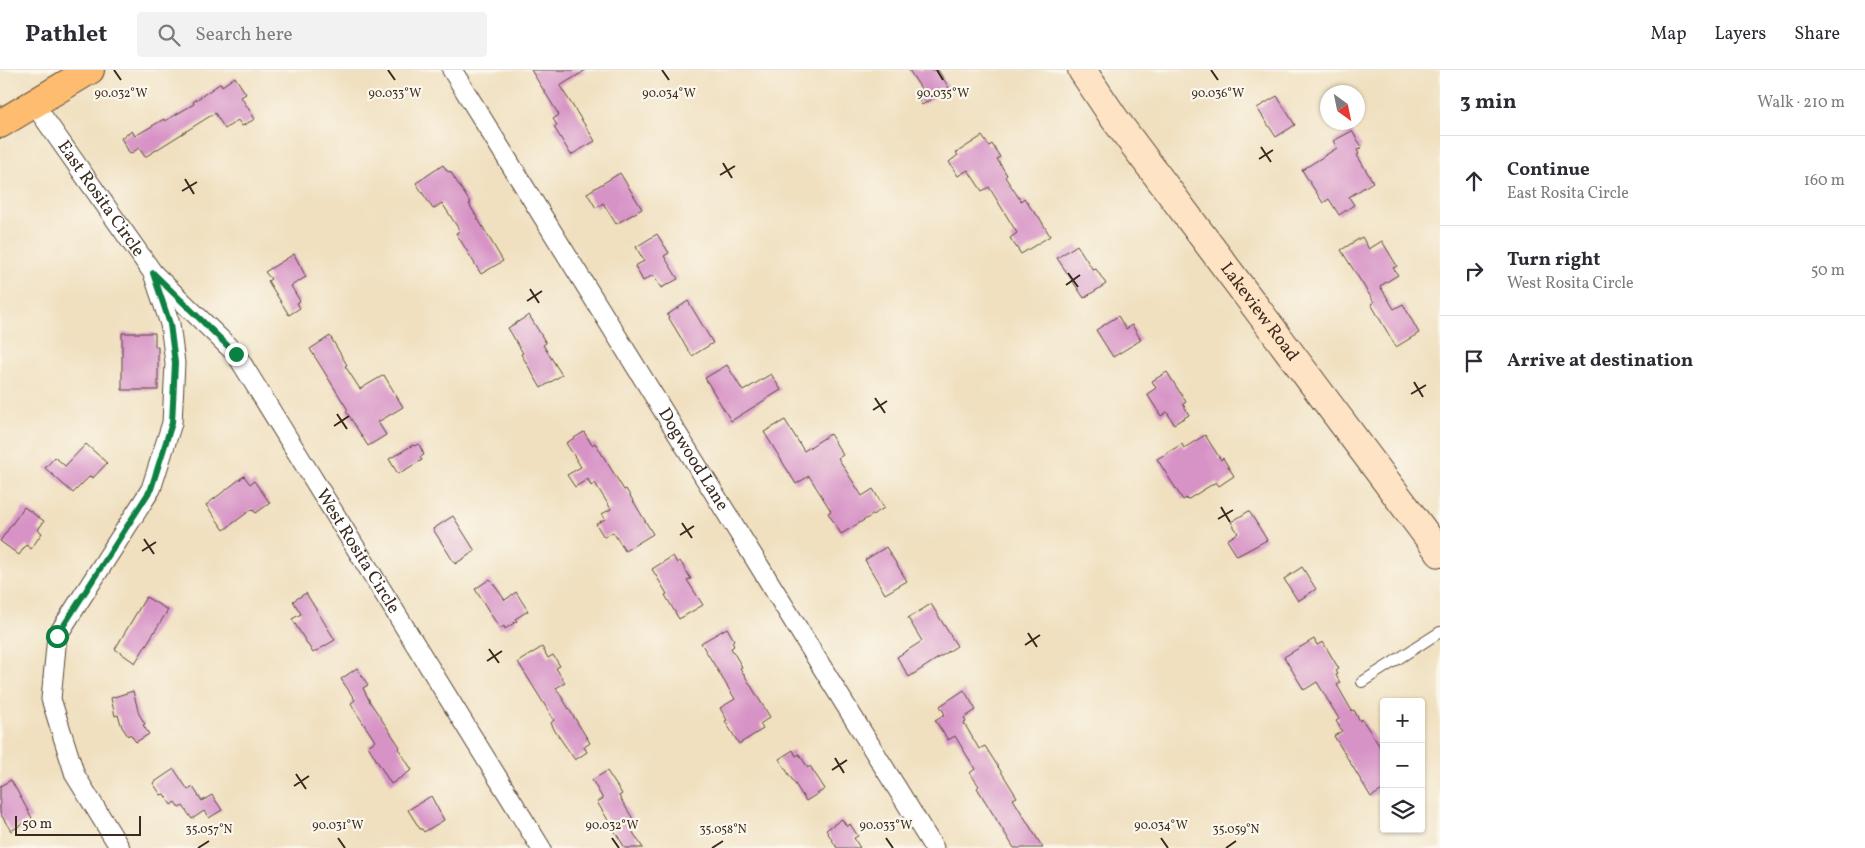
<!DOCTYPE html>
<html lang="en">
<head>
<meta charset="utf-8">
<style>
  :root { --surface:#fff; --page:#f2f2f3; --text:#2b2b33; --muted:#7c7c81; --line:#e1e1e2 }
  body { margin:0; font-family:Vollkorn,serif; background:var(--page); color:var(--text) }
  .controls { position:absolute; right:15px; bottom:15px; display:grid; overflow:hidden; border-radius:5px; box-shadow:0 1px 4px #0004 }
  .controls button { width:45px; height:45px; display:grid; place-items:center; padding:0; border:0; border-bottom:1px solid var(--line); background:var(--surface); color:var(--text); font:25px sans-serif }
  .compass { position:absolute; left:1320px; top:15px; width:45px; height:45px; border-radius:50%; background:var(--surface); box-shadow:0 1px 4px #0004; rotate:147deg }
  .scale { position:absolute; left:15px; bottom:12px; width:126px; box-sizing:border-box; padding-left:5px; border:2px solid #3b2a1e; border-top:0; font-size:14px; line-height:18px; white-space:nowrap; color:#3b2a1e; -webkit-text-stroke:4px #fbf7ec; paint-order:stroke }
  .stop { position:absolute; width:15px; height:15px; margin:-11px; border:4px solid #0b8043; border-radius:50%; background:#fff }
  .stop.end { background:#0b8043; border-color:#fff; box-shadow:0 1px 5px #0008 }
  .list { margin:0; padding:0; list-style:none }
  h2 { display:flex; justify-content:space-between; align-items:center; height:65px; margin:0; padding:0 20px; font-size:21px }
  h2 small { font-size:16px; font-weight:400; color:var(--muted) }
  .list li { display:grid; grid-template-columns:32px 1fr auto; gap:15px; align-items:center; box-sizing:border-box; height:90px; padding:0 20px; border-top:1px solid var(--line) }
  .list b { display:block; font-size:19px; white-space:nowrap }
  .list p { margin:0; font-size:16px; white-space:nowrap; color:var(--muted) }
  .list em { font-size:16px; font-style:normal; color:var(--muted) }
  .icon { flex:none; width:28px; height:28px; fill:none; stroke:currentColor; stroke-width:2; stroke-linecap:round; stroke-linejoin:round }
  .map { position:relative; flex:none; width:1440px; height:778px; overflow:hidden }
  header { display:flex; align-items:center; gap:30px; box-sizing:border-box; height:70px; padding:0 25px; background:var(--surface); border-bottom:1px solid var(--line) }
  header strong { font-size:24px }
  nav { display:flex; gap:28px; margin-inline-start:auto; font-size:18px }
  .search { width:350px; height:45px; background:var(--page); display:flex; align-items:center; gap:12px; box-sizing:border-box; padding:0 18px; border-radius:5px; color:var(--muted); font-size:19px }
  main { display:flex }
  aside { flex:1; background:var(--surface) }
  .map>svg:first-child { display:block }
</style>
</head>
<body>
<header>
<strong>Pathlet</strong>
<div class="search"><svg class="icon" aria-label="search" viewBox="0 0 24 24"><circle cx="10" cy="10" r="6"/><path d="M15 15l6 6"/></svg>Search here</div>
<nav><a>Map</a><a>Layers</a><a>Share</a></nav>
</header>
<main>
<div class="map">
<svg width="1440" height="778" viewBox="0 0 1440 778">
  <rect width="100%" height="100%" fill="#fbf7ec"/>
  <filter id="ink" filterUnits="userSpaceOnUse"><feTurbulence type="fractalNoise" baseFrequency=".02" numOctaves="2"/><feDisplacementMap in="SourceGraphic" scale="10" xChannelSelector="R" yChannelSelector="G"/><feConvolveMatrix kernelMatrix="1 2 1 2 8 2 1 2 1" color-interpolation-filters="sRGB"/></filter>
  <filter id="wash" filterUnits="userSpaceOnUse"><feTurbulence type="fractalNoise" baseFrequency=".0096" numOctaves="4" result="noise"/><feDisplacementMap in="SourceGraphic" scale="20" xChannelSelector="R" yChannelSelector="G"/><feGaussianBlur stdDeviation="1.12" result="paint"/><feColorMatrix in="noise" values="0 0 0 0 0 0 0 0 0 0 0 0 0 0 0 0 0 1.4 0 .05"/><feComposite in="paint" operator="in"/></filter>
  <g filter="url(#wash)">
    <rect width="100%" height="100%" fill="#f0e0c0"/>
    <g id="blocks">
      <!-- building -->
      <path fill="#d793c6" d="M531 0H586L560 16 595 71 571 85 554 57 557 55 553 49 559 45Z
        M909 0H938L949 18 922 35 915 24 922 20Z
        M235 7 246 24 241 27 255 49 242 56 238 50 225 59 215 43 145 87 139 78 130 84 121 68 132 61 135 66 164 49 165 51 194 34 193 32 221 13 222 16Z
        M1277 26 1295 55 1276 67 1257 38Z
        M1352 61 1362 77 1357 80 1359 84 1357 85 1373 112 1349 127 1354 135 1339 145 1329 129 1323 133 1302 100 1337 78 1333 71Z
        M982 66 989 76 992 74 1000 87 997 89 1007 105 1005 107 1021 131 1024 128 1033 141 1039 147 1050 166 1021 184 1010 168 1017 163 989 117 982 121 968 100 958 106 949 92 958 85 956 83Z
        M443 95 448 102 450 101 471 134H469L503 191 481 204 456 163 460 161 442 133 433 139 416 113Z
        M620 103 642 139 616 154 603 133 596 138 587 123Z
        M657 164 669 183 664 186 678 209 661 218 653 205 643 211 635 196 644 191 636 177Z
        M1362 167 1369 179 1382 171 1397 196 1393 198 1398 205 1380 216 1394 239 1403 234 1419 263 1396 277 1371 234 1374 232 1341 180Z
        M1077 175 1093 200 1096 199 1106 214 1084 228 1057 188Z
        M294 184 306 207 291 216 300 231 297 233 300 238 289 245 268 211 271 209 265 202Z
        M688 231 713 273 692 286 667 245Z
        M529 245 546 273 543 275 562 305 541 318 521 284 523 283 508 258Z
        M1118 246 1126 259 1132 255 1141 270 1113 287 1096 260Z
        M122 263H155V277H158V320H122Z
        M330 266 347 295 345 296 360 319 384 305 403 337 378 352 386 365 368 376 346 341 348 340 310 279Z
        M727 295 743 321 771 304 781 320 731 351 705 308Z
        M1167 302 1186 332 1183 334 1189 345 1174 354 1167 342 1161 346 1147 324 1156 318 1152 311Z
        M785 350 804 381 830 364 843 385 838 388 862 426 873 419 884 438 841 464 828 443 831 441 809 406 796 414 764 362Z
        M584 362 592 375 595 373 624 420 626 419 653 464 625 481 613 462 604 467 596 454 605 449 602 444 611 439 595 413 591 416 588 409 575 417 567 405 581 397 566 373Z
        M1205 365 1221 390 1223 388 1234 406 1219 416 1216 412 1187 430 1186 428 1183 430 1157 389 1182 374 1184 378Z
        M86 374 107 393 93 408 90 406 73 423 45 398 55 387 65 396Z
        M419 374 424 385 420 387 422 390 398 404 389 389 413 375 414 376Z
        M244 406 250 414 254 411 270 433 256 443 252 439 224 460 206 435Z
        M24 437 44 451 38 460 42 463 31 479 26 475 19 485 0 471Z
        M1249 441 1267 470 1237 486 1227 470 1238 463 1231 452Z
        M453 446 475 481 455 494 433 459Z
        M886 477 907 511 885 524 865 490Z
        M673 486 677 493 680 491 691 509 687 510 703 535 679 549 665 525 667 524 652 499Z
        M1302 497 1316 519 1298 531 1284 509Z
        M490 509 505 530 516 522 528 541 515 549 517 551 505 559 504 556 500 559 475 519Z
        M306 523 335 570 313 583 292 549 301 544 293 531Z
        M146 527 168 540 135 593 115 579Z
        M931 534 957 576 909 607 897 587 922 571 908 548Z
        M727 558 734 570 732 572 734 576 731 578 742 597 740 598 770 647 760 654 763 659 739 674 725 651 727 650 720 638 735 629 701 573Z
        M1314 569 1317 575 1323 572 1339 599 1336 601 1338 604 1336 605 1340 613 1337 615 1352 641 1354 640 1360 651 1362 649 1384 683V719L1371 727 1334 666 1342 661 1336 651 1339 649 1317 612 1304 620 1284 587Z
        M542 577 548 588 553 585 560 596 556 598 565 613 556 618 590 673 584 677 587 682 575 690 555 661 551 653 554 650 518 592Z
        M357 598 368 615 363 618 370 632 400 677 398 678 412 700 391 714 368 676 375 671 354 639 351 633 355 630 341 609Z
        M964 620 976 640 964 648 966 652 964 653 979 679 985 676 1017 727 1013 729 1043 778H1014L977 718 979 716 970 703 975 699 955 666 948 670 935 650 945 644 940 636Z
        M133 621 139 644 145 654 143 655 149 664 136 672 130 664 128 666 122 657 118 645 115 646 111 628Z
        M793 680 796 686 799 684 808 698 810 696 825 719 806 731 779 689Z
        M174 699 188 720 193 717 202 731 212 725 222 740 209 748 204 741 192 749 183 736 179 738 175 732 171 735 164 724 161 725 153 713Z
        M607 701 622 724 619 726 633 749 627 753 643 778H625L597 732 603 729 592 710Z
        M11 710 32 748 11 761 0 743V716Z
        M431 726 444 750 424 762 422 759H420L408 740Z
        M842 749 847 757 850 754 858 766 854 768 860 778H837L826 760Z"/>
    </g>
  </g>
  <g filter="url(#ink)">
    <use href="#blocks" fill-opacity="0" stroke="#564536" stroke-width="1"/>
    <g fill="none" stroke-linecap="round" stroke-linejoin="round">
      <defs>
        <path id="lane" d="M1362 612 1440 562"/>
        <g id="street">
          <path id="s1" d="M452 0 934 778"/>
          <path id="s2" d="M34 34 153 203 170 254 175 293 172 353 151 419 57 566 51 629 75 705 120 778"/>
          <path id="s3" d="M155 205 236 284 541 778"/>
        </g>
        <g id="secondary">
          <path id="s4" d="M1082 0 1114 48 1440 483"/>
        </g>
        <path id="primary" d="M0 54 90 0"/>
      </defs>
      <!-- lane casing -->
      <use href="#lane" stroke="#564536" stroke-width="12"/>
      <!-- street casing -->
      <use href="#street" stroke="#564536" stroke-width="21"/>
      <!-- secondary casing -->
      <use href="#secondary" stroke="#564536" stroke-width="30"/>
      <!-- primary casing -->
      <use href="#primary" stroke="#564536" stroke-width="30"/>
      <!-- lane -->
      <use href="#lane" stroke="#fff" stroke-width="10"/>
      <!-- street -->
      <use href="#street" stroke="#fff" stroke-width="19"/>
      <!-- secondary -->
      <use href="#secondary" stroke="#fee4c5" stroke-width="28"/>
      <!-- primary -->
      <use href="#primary" stroke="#fdbc6f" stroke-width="28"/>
    </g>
  </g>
  <g fill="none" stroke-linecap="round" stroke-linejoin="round" filter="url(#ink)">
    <!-- route -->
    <path stroke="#0b8043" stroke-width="6" d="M57 566 151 419 172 353 175 293 170 254 153 203 236 284"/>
  </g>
  <!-- ticks -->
  <path fill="none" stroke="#3b2a1e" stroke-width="2" d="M114 0 121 10M388 0 395 10M662 0 669 10M937 0 943 10M1211 0 1218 10M1261 77 1271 92M1259 89 1273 80M723 93 732 108M720 105 735 96M185 109 194 124M182 121 197 112M1068 203 1078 217M1066 215 1080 205M530 219 539 233M527 231 542 221M1414 312 1423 327M1411 324 1426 315M875 328 885 343M873 340 887 331M337 344 347 359M334 356 349 346M1221 437 1230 452M1218 449 1233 440M682 453 692 468M680 465 694 456M144 469 154 484M142 481 156 472M1028 563 1037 577M1025 575 1040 565M489 579 499 593M487 591 502 581M835 688 844 703M832 700 847 690M296 704 306 719M294 716 309 706M338 768 345 778M612 768 619 778M886 768 893 778M1161 768 1168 778M198 778 209 771M712 778 723 771M1226 778 1236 771"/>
  <g text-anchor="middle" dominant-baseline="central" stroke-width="4.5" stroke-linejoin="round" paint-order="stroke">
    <!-- street labels -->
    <g font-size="18" fill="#3b2a1e" stroke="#fbf7ec">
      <text stroke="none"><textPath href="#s2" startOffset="116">East Rosita Circle</textPath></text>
      <text stroke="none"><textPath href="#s4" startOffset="300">Lakeview Road</textPath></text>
      <text stroke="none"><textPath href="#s1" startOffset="458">Dogwood Lane</textPath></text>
      <text stroke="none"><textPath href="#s3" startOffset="345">West Rosita Circle</textPath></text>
    </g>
  </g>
  <g font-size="12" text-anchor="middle" fill="#3b2a1e" stroke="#fbf7ec" stroke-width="4.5" stroke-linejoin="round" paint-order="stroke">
    <text x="121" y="27">90.032°W</text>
    <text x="395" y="27">90.033°W</text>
    <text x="669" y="27">90.034°W</text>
    <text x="943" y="27">90.035°W</text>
    <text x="1218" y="27">90.036°W</text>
    <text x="338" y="759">90.031°W</text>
    <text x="612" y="759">90.032°W</text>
    <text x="886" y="759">90.033°W</text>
    <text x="1161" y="759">90.034°W</text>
    <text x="209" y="763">35.057°N</text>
    <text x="723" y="763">35.058°N</text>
    <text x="1236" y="763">35.059°N</text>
  </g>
</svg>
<div class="controls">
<button>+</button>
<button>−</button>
<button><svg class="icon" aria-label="layers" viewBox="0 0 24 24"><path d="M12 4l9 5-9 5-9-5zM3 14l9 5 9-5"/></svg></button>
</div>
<svg class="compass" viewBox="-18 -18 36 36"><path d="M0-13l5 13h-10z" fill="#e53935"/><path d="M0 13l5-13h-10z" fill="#7c7c81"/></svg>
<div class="scale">50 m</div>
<div class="stop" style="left:57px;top:566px"></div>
<div class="stop end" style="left:236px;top:284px"></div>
</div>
<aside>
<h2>3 min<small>Walk · 210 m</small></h2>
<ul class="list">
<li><svg class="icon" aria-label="ahead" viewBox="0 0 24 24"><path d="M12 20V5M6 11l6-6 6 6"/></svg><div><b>Continue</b><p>East Rosita Circle</p></div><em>160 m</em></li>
<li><svg class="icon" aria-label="right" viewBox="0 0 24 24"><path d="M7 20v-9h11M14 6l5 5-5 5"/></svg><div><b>Turn right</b><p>West Rosita Circle</p></div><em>50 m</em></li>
<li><svg class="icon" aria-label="arrive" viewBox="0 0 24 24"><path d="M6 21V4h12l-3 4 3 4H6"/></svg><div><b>Arrive at destination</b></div></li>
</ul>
</aside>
</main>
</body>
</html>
